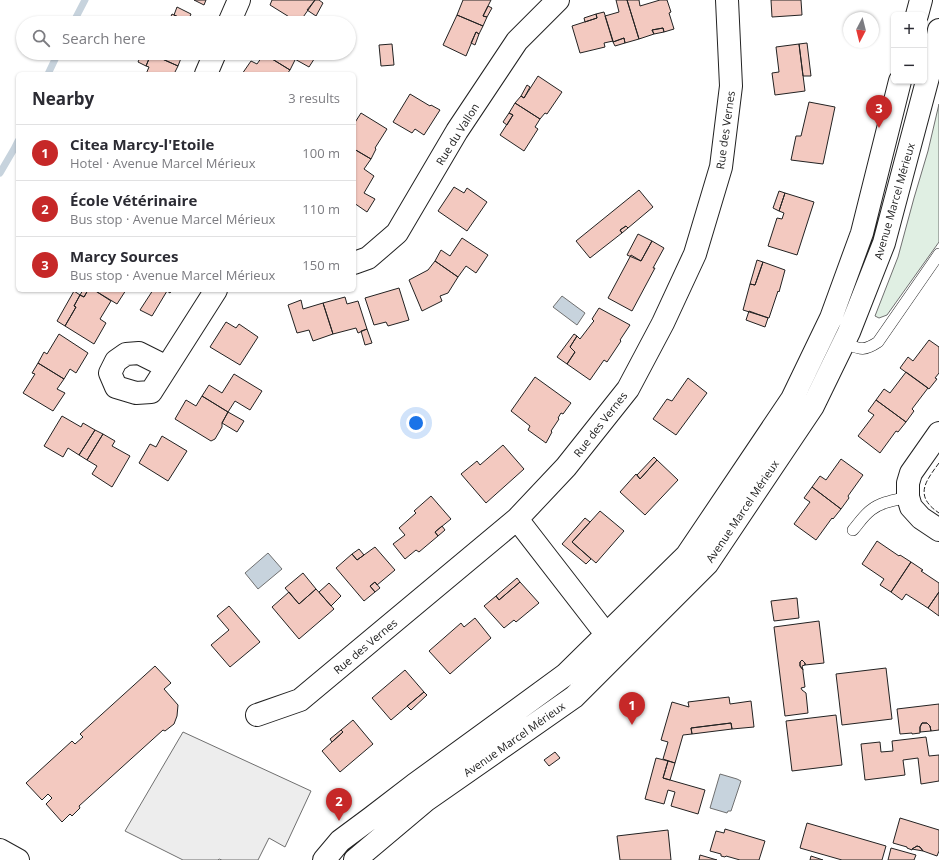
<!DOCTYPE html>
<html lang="en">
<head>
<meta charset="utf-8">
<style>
  :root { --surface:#fff; --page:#f7f7f7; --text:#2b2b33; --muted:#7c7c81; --line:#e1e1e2; --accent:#c62828 }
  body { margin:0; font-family:"Open Sans",sans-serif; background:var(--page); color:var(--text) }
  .controls { position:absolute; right:12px; top:12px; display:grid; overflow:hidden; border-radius:6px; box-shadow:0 1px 3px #0004 }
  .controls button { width:36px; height:36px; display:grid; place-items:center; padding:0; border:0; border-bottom:1px solid var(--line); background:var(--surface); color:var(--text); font:20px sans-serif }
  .compass { position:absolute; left:843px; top:12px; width:36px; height:36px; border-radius:50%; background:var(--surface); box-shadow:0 1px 3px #0004; rotate:187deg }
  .you { position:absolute; left:416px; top:423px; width:14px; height:14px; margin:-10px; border:3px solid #fff; border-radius:50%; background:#1a73e8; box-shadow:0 0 0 6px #1a73e833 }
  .badge { display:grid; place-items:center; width:26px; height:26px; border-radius:50%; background:var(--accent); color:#fff; font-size:13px; font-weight:700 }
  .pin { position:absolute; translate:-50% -33px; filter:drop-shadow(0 1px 2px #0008) }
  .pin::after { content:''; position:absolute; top:21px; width:14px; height:12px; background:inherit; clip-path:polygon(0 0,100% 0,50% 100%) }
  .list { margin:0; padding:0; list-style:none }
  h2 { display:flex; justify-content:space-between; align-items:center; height:52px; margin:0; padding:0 16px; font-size:17px }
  h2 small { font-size:13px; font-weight:400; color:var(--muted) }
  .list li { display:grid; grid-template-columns:26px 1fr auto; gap:12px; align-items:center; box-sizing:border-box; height:56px; padding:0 16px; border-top:1px solid var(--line) }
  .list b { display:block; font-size:15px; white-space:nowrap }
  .list p { margin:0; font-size:13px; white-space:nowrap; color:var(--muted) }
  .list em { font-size:13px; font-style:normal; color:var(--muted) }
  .icon { flex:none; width:22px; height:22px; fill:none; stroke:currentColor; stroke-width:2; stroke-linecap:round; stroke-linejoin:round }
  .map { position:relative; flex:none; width:939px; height:860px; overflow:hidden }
  .search { position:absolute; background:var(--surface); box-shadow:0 1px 3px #0004; left:16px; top:16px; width:340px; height:44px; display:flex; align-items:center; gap:10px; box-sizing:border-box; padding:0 14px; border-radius:22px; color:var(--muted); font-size:15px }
  .panel { position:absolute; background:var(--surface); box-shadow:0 1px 3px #0004; left:16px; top:72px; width:340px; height:220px; border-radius:6px }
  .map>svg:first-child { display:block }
</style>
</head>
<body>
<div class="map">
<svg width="939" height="860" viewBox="0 0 939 860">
  <rect width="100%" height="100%" fill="#fff"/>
  <!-- green -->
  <path fill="#e0efe3" stroke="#6f6f6f" d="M939 104V242L887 315 879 318 875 316 898 257 914 198 928 151Z"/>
  <!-- parking -->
  <path fill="#ededed" stroke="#6f6f6f" d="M183 732 311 791 285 847 269 838 258 860H222L219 859 218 860H183L125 831Z"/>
  <!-- water -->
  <path fill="#c7d3dd" stroke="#6f6f6f" d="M562 296 585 313 577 325 553 307Z
    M268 553 282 569 258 589 245 573Z
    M720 774 737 779 741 781 731 811H728L727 813 710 808Z"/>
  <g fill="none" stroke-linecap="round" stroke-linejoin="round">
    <!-- stream -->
    <path stroke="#c7d3dd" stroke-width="7" d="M73 23 85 0
      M48 74 58 53
      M0 173 14 149 18 141"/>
  </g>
  <!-- building -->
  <path fill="#f3c9c0" stroke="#222" d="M194 0H206L204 5Z
    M272 0H315L299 23 270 5Z
    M315 0H319L323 3 316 16 307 10Z
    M463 0H491L483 16 487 17 483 26 457 15Z
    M616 0H627L639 39 625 43 624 38 613 42 605 16 619 12Z
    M627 0H639L640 6 660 0H667L671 12 669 13 674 29 664 32 663 28 652 30 654 34 639 39Z
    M771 0H801L802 15 772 17Z
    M488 6 492 8 487 17 483 16Z
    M177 7 191 14 188 21 174 15Z
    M604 12 613 41 604 43 605 47 580 53 572 26 597 18 596 14Z
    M172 14 174 15 191 23H168Z
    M596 14 597 18 585 22 584 18Z
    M457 15 483 26 479 34 476 32 466 56 443 45Z
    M663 28 664 32 654 34 652 30Z
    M476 32 479 34 475 45 471 43Z
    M624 38 625 43 615 46 613 42Z
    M807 43 811 76H803L799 44Z
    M392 44 394 65 381 66 379 45Z
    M799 44 805 91 775 95 772 73 779 72 776 47Z
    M142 53H149L151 54 146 66 138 62Z
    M151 53H183L178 66 151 54Z
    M265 53H284L295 60 290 70 264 54Z
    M284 53H318L309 67Z
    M151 54 178 66 174 74H146L149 67 146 66Z
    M264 54 290 70 287 74H242L251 61 257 64Z
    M538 76 562 92 547 114 545 113 540 119 515 103 521 96 524 98Z
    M527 85 530 87 524 98 521 96Z
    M410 94 430 106 431 105 440 110 424 135 415 129 412 133 393 122Z
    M809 102 835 107 823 164 791 160 796 136H801Z
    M515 103 540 119 535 127 538 129 524 151 500 135 513 115 509 113Z
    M361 113 387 129 375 148 376 149 371 159 354 149V124Z
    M509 113 513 115 507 125 503 122Z
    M354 149 371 159 364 169 374 176 364 193 375 199 367 212 354 203Z
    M454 187 464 193 467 188 487 202 467 231 438 211Z
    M639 190 653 207 628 228 626 226 620 230 622 233 590 258 576 241Z
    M779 191 785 193 779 211 773 208Z
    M785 193 814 202 797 255 768 246 777 218 782 219 784 213 779 211Z
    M626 226 628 228 622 233 620 230Z
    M638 234 652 241 641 261 627 255Z
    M462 238 488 255 476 273 466 266 458 277 435 261 441 250 450 256Z
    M652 241 664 248 653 268H655L632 311 608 298 631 255 641 261Z
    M757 260 763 262 755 285 750 284Z
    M435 261 458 277 448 293 440 296 442 301 422 311 409 280 428 270Z
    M763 262 785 270 779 292 778 291 769 318 743 310 750 284 755 285Z
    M399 288 409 320 388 326 386 322 374 325 365 298Z
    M83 290H88L84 297 80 295Z
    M88 290H94L111 301 100 319 106 323 94 344 65 326 76 307 74 306 80 295 84 297Z
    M94 290H126L117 304Z
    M153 290H172L170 293 167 291 152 316 140 310Z
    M74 291 80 295 74 306 76 307 65 326 57 321Z
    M345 297 347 304 358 301 367 329 358 333 356 328 333 334 323 303Z
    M301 300 303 309 323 303 333 334 313 341 309 330 297 333 288 305Z
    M599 308 630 325 620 340 621 341 607 362 604 360 590 380 567 364 575 352 570 347 577 336 580 339 593 322 594 321 592 319Z
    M749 311 768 318 765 327 746 320Z
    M226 322 236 328 239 324 258 337 240 365 210 347Z
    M367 329 372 343 365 345 361 331Z
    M59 334 88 353 76 373 70 369 64 379 38 363 44 352 47 354Z
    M574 334 577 336 570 347 575 352 567 364 557 357Z
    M929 340 939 347V373L935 378 937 379 929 389 900 368 908 357 913 361Z
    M38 363 64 379 57 389 65 393 53 411 23 393 35 374 32 373Z
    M906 372 928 388 912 409 914 411 906 422 876 400 884 389 890 393Z
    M234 374 262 391 250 410 235 401 228 412 202 396 209 385 222 393Z
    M535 377 571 403 563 414 561 413 558 418 559 419 551 431 552 432 546 443 528 430 530 426 511 411Z
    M688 378 707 393 676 435 653 419 667 399 672 401Z
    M202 396 228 412 222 423V427L215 439 211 441 175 419 186 400 196 406Z
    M876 400 906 422 898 432 896 431 880 453 858 436 874 415 868 411Z
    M228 412 244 421 237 432 222 423Z
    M62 416 81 427 83 423 95 430 79 455 68 448 63 457 44 446Z
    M95 430 103 434 87 460 79 455Z
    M103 434 115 441 112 446 130 456 112 487 92 474 97 466 87 460Z
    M162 436 187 451 168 481 139 463 150 444 156 447Z
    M503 445 524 469 486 503 461 474 477 461 480 465Z
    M654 457 657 460 640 479 637 475Z
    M841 459 863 475 848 496 849 498 841 509 812 487 820 476 826 480Z
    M657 460 678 480 645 515 620 492 636 474 640 479Z
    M812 487 841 509 833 519 832 518 816 540 794 524 810 502 804 498Z
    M431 496 451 519 435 532 438 536 419 552 416 550 405 559 393 544 405 535 399 528 416 513 414 511Z
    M600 511 624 531 596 563 572 542Z
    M585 518 590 522 572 542 591 559 586 564 562 544Z
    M442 526 445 530 438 536 435 532Z
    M877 541 899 556 900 555 911 562 891 592 880 585 884 579 862 564Z
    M375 547 395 570 377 585 375 582 370 586 375 592 364 601 336 568 352 554 357 560Z
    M359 549 364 555 357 560 352 554Z
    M911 562 923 570 921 571 939 583V592L928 608 906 594 902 600 891 592Z
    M303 573 316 589 299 604 285 588Z
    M517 578 520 582 499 600 496 596Z
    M375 582 380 588 375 592 370 586Z
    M520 582 539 603 516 622 514 620 504 628 484 606 496 596 499 600Z
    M329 583 341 596 331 606 319 592Z
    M316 589 334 609 299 639 272 607 289 592 299 604Z
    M939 592V616L928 608Z
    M797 598 799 618 774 621 771 601Z
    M229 606 260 642 230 667 211 645 229 630 217 616Z
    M475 618 491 638 450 674 429 651 461 623 464 627Z
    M819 621 824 663 805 665V663L802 660 800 662V666L803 670V672L805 687 801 688 802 690 806 693 808 713 785 716 774 627Z
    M802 660 805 663V665L802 666 803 670 800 666V662Z
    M155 666 171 683 164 689 178 705 177 716 174 724 165 731 163 730 79 806 80 808 72 816 70 814 62 822 46 804 52 798 48 794 42 800 26 783 72 741 75 744 83 737 80 734Z
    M886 668 892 719 842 725 836 674Z
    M405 670 424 692 391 720 372 698Z
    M424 692 427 695 411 710 407 706Z
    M729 697 730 704 751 701 754 727 732 729 731 723 691 728 692 734 683 735 675 763 663 759 668 742 661 740 672 702 689 707 688 702Z
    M939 704V730L931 731 930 726 927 723H922L920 727V733L912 734V733L900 734 897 709Z
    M836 715 842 765 792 771 786 721Z
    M353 720 373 744 340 772 322 751 343 732 341 730Z
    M731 723 732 729 692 734 691 728Z
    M922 723H927L930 726 931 731 920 732V727Z
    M341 730 343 732 332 742 330 739Z
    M926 737 929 756 939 755V781L921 784 918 758 903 760 905 775 865 780 861 744 880 742 881 752 893 751 892 741Z
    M555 752 560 758 549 766 544 760Z
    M656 758 668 761 663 778 705 790 698 814 671 806 675 792 668 790 664 804 645 799Z
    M668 761 675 763 670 780 663 778Z
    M900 818 939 830V851L937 856 923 851 920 847 917 846 912 849V850L907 848V847L893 843Z
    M807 823 886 846 882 860H842L800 848Z
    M725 829 765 841 759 860H740L726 856 725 857 721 856V854L710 851 716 831 724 833Z
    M668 830 671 860H620L617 836Z
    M917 846 920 847 923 851 912 849Z
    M891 848 916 855 914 860H888Z
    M700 855 717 860H699Z
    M811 856 823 860H810Z"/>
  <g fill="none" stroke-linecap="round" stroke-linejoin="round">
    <defs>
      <path id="lane" d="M844 343C860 349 863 352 878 342L939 254
        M853 530C859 523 864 515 871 510 881 502 895 500 908 497"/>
      <path id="street" d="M229 23 239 0
        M206 74 215 53
        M354 263 368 258 397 233 457 131 517 41 558 0
        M167 367 139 353 126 354 116 361 110 373 116 387 136 393 151 392 216 290
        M939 433 911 473 908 483V497L911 507 921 518 939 530
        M517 519 599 625 607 633
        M257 715 300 700 517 519 566 467 628 389 663 323 695 254 721 167 731 86 727 0"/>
      <path id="secondary" d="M917 15 921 0
        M324 860 340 841 371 818 414 785 565 675 687 555 792 399 831 318 862 233 900 81
        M355 860 425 801 574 697 707 564 813 406 849 332 884 243 935 51 939 30"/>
      <path id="primary" d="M0 850 18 860"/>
    </defs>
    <!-- lane casing -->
    <use href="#lane" stroke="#222" stroke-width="12"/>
    <!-- street casing -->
    <use href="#street" stroke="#222" stroke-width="24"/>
    <!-- secondary casing -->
    <use href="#secondary" stroke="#222" stroke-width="24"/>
    <!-- primary casing -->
    <use href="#primary" stroke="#222" stroke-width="24"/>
    <!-- lane -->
    <use href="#lane" stroke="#fff" stroke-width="11"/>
    <!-- street -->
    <use href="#street" stroke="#fff" stroke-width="22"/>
    <!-- secondary -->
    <use href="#secondary" stroke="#fff" stroke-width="22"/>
    <!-- primary -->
    <use href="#primary" stroke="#fff" stroke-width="22"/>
    <!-- fence -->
    <path stroke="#222" stroke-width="1" stroke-dasharray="5 2" stroke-linecap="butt" d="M939 463C925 482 914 496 939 513"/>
  </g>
  <g text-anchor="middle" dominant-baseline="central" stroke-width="3" stroke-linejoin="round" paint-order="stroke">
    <!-- street labels -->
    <g font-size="11" fill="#222" stroke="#fff">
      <text transform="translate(725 130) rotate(-82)">Rue des Vernes</text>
      <text transform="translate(457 134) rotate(-58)">Rue du Vallon</text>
      <text transform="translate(894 201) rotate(-74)">Avenue Marcel Mérieux</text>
      <text transform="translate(600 424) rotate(-52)">Rue des Vernes</text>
      <text transform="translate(742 511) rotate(-56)">Avenue Marcel Mérieux</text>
      <text transform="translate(365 646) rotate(-40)">Rue des Vernes</text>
      <text transform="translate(514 739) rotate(-35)">Avenue Marcel Mérieux</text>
    </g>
  </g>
</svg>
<div class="controls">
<button>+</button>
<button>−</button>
</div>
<svg class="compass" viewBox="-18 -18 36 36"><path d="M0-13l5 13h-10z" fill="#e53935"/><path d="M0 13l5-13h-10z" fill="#7c7c81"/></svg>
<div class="you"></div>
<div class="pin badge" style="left:632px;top:725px">1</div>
<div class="pin badge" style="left:339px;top:821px">2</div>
<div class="pin badge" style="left:879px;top:128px">3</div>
<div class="search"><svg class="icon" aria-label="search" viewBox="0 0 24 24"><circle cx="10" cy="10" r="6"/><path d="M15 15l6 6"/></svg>Search here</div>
<section class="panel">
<h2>Nearby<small>3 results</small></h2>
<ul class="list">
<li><span class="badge">1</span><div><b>Citea Marcy-l'Etoile</b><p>Hotel · Avenue Marcel Mérieux</p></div><em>100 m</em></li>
<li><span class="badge">2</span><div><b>École Vétérinaire</b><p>Bus stop · Avenue Marcel Mérieux</p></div><em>110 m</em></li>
<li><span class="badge">3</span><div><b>Marcy Sources</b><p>Bus stop · Avenue Marcel Mérieux</p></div><em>150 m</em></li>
</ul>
</section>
</div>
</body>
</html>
